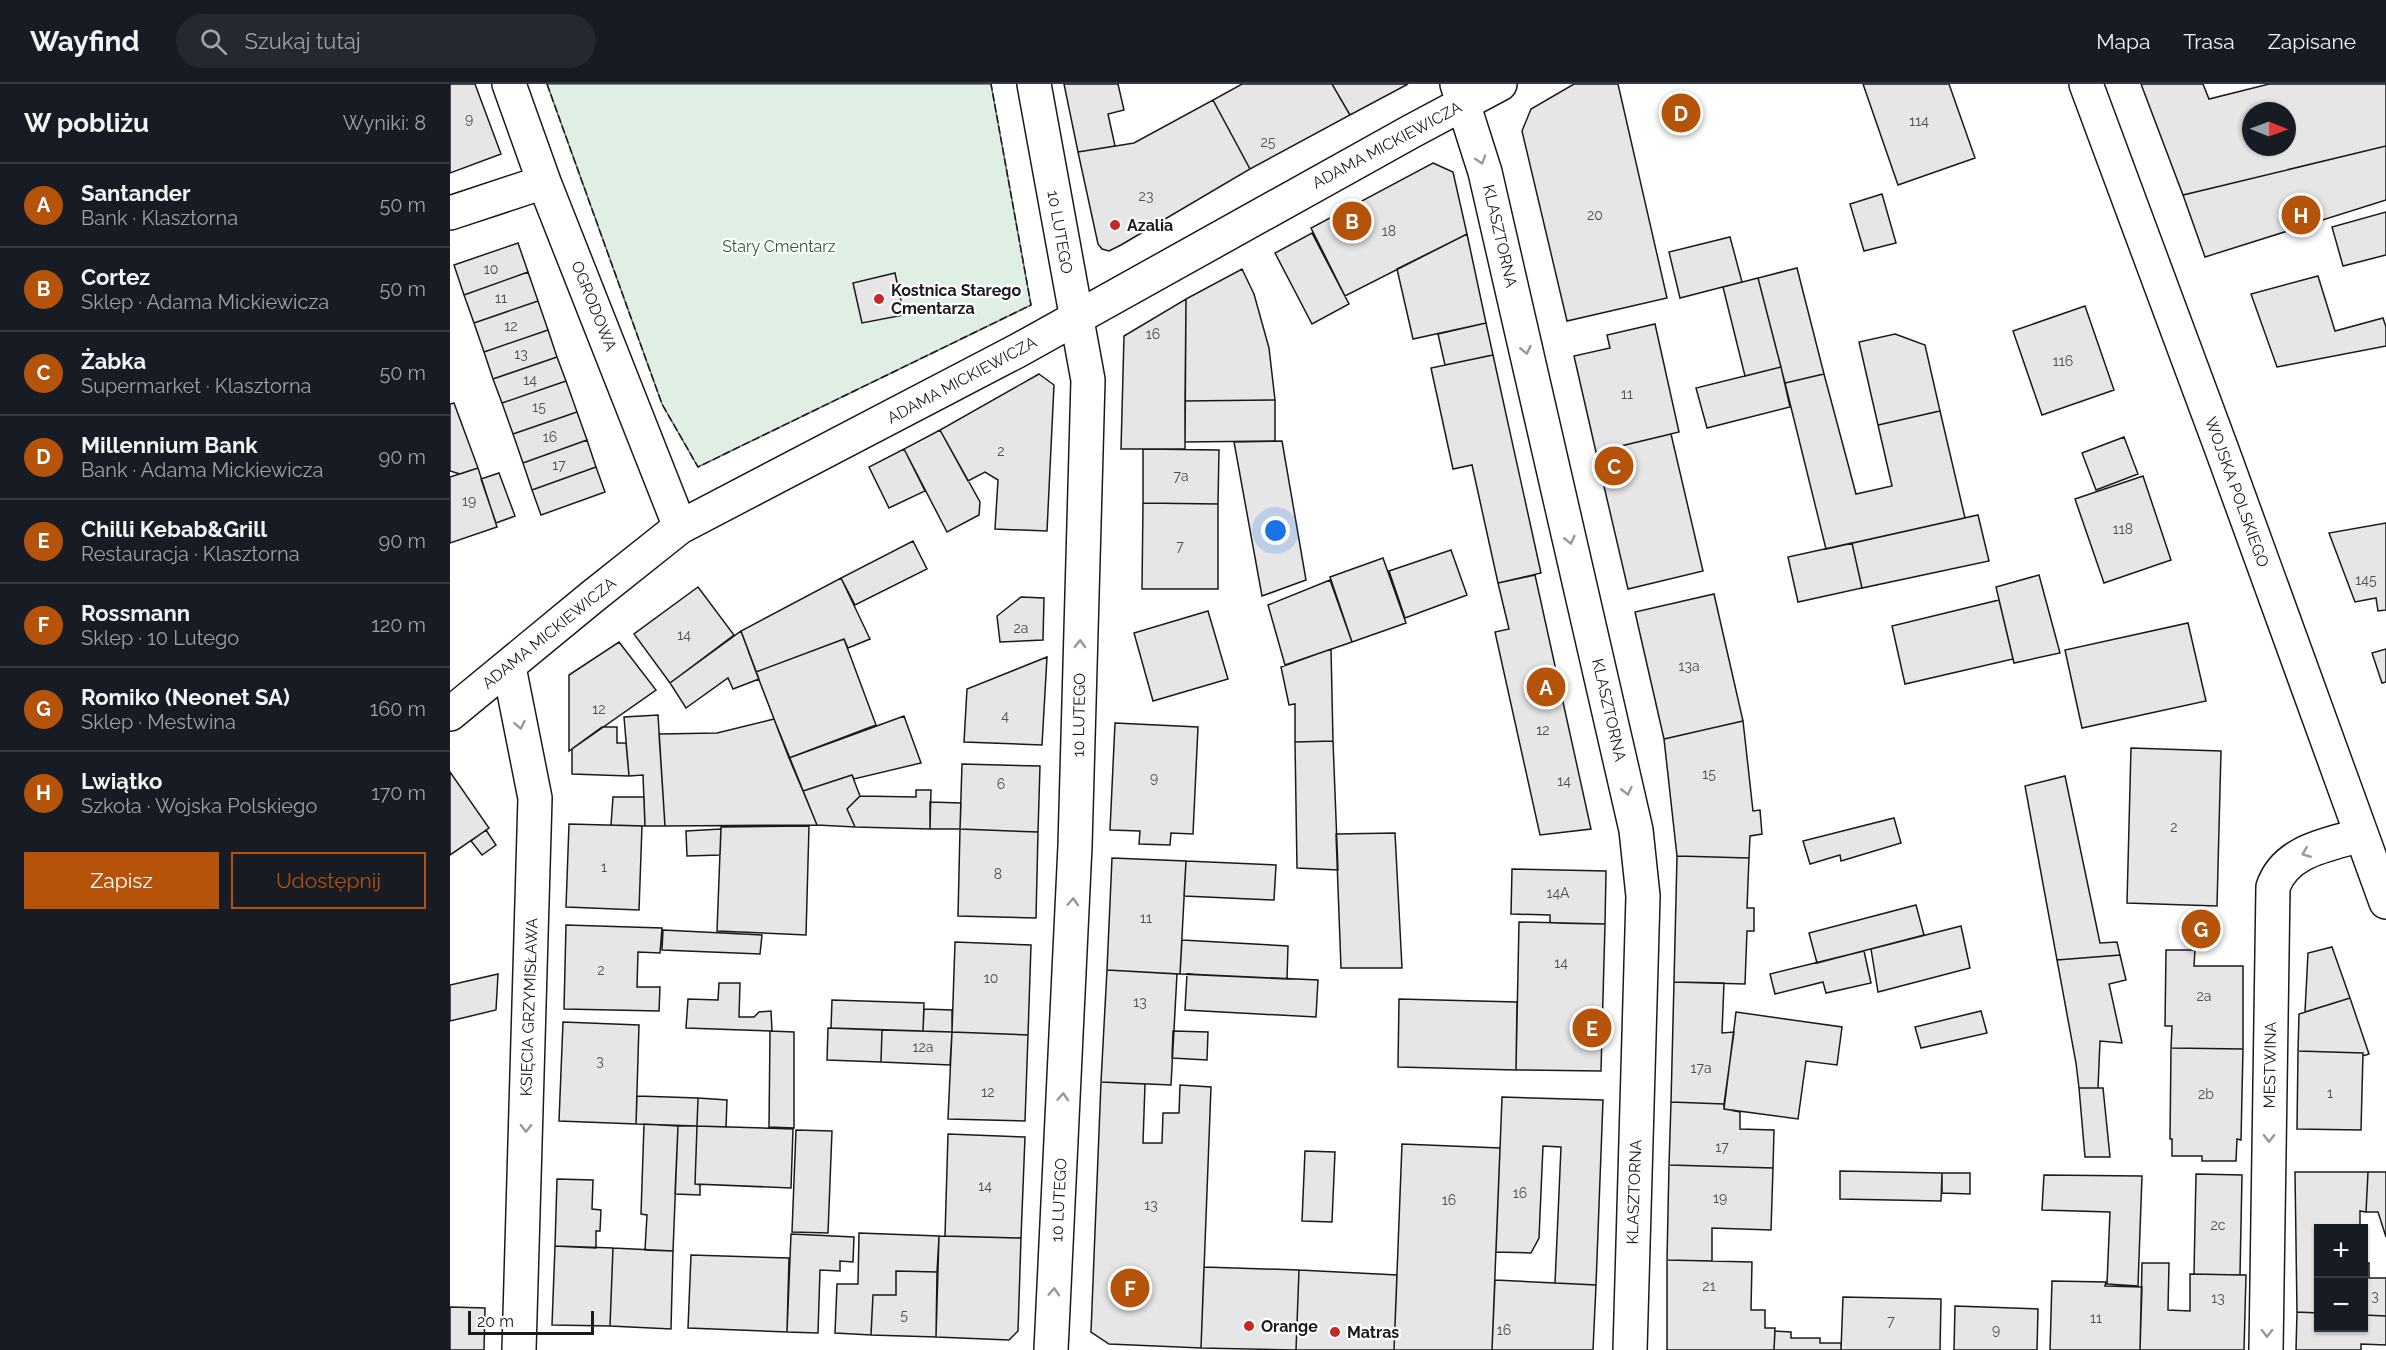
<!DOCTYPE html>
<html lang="pl">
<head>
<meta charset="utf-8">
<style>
  :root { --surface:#171b24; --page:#242831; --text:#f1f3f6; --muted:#9ea1a6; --line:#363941; --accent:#b45309 }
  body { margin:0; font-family:Raleway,sans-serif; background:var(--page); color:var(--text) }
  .controls { position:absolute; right:18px; bottom:18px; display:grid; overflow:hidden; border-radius:0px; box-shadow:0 2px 4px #0004 }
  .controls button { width:54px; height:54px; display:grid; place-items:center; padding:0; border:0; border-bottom:2px solid var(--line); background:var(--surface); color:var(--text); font:30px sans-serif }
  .compass { position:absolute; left:1792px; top:18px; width:54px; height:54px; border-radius:50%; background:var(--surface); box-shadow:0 2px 4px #0004; rotate:91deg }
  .scale { position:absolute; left:18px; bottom:15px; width:126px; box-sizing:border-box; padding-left:6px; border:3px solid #1a1a1a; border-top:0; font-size:16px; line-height:21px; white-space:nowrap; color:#1a1a1a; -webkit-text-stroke:4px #fff; paint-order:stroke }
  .you { position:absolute; left:826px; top:447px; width:21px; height:21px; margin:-15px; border:4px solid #fff; border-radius:50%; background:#1a73e8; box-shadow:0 0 0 9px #1a73e833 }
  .badge { display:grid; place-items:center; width:39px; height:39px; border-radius:50%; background:var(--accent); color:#fff; font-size:20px; font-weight:700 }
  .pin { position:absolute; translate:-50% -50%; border:3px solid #fff; box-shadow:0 2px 6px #0006 }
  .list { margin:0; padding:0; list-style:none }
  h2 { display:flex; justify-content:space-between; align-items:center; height:78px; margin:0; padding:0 24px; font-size:26px }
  h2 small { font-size:20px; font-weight:400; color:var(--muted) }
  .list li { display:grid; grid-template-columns:39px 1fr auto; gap:18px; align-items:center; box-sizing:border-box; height:84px; padding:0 24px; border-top:2px solid var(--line) }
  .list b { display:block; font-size:22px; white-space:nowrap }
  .list p { margin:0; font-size:20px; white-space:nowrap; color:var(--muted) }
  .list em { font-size:20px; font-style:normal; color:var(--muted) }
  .actions { display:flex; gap:12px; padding:18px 24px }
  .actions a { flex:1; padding:14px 0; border:2px solid var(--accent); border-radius:0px; text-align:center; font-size:21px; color:var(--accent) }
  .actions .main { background:var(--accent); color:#fff }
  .icon { flex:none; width:33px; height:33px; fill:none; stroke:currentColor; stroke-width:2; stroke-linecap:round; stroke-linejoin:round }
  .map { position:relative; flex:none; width:1936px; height:1266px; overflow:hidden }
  header { display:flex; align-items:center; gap:36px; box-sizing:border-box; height:84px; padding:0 30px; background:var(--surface); border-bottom:2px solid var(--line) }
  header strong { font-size:28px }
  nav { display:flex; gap:33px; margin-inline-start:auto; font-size:21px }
  .search { width:420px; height:54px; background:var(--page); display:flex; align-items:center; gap:15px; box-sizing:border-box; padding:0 21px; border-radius:33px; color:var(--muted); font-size:22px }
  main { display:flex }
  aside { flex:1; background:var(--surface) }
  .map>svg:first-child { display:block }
</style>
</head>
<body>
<header>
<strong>Wayfind</strong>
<div class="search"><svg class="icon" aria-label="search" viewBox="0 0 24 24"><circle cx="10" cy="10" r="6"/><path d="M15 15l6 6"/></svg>Szukaj tutaj</div>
<nav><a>Mapa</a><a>Trasa</a><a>Zapisane</a></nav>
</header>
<main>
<aside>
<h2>W pobliżu<small>Wyniki: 8</small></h2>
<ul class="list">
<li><span class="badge">A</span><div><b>Santander</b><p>Bank · Klasztorna</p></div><em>50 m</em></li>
<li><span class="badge">B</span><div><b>Cortez</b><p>Sklep · Adama Mickiewicza</p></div><em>50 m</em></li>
<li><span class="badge">C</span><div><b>Żabka</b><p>Supermarket · Klasztorna</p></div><em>50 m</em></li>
<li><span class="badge">D</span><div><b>Millennium Bank</b><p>Bank · Adama Mickiewicza</p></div><em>90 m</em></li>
<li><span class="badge">E</span><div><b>Chilli Kebab&amp;Grill</b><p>Restauracja · Klasztorna</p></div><em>90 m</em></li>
<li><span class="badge">F</span><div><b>Rossmann</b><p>Sklep · 10 Lutego</p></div><em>120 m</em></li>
<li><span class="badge">G</span><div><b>Romiko (Neonet SA)</b><p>Sklep · Mestwina</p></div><em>160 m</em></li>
<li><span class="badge">H</span><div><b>Lwiątko</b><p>Szkoła · Wojska Polskiego</p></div><em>170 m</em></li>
</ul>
<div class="actions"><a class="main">Zapisz</a><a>Udostępnij</a></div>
</aside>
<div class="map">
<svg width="1936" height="1266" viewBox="0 0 1936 1266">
  <rect width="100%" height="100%" fill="#fff"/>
  <!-- green -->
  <path fill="#e0efe3" stroke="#6a6a6a" stroke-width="1.5" d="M97 0H541L581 221 248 383 212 320Z"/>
  <!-- building -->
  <path fill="#e6e6e6" stroke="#1a1a1a" stroke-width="1.5" fill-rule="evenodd" d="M0 0H25L51 70 0 89Z
    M614 0H668L674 26 658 30 665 62 628 68Z
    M792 0H882L900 31 800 85 763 16Z
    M882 0H958L900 31Z
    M1124 0H1168L1217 214 1117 237 1072 47 1081 25Z
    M1413 0H1499L1525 74 1448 101Z
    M1691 0H1753L1759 15 1819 0H1936V62L1733 111ZM1801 27H1837V63H1801Z
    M763 16 800 85 671 161 659 167 652 165 648 160 628 68 684 59Z
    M1936 62V116L1755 173 1733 111Z
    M983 79 1003 88 1017 150 895 212 861 144Z
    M1432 110 1446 159 1414 167 1400 120Z
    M1936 128V171L1893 182 1882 143Z
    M862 149 899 220 862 240 825 169Z
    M1017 150 1036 239 963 255 947 185Z
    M1280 153 1292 198 1230 214 1219 168Z
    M68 159 78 188 14 211 4 181Z
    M1347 184 1374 290 1335 299 1308 194Z
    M792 185 804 210 819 264 825 316 735 317 736 215Z
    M78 188 88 217 24 239 14 211Z
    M445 189 454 231 412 239 403 199Z
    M1868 192 1885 247 1933 234 1936 243V262L1827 283 1801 210Z
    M1308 194 1331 283 1295 292 1273 203Z
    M736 215 735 365H671L674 252Z
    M88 217 98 246 34 268 24 239Z
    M1635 222 1664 306 1592 331 1563 247Z
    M1036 239 1043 271 995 281 988 250Z
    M1205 240 1229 348 1146 368 1124 272 1160 264 1157 251Z
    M98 246 107 273 43 295 34 268Z
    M1445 250 1475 261 1490 327 1428 341 1409 258Z
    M1043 271 1091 489 1048 499 1022 381 1003 385 981 284Z
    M107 273 116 297 52 319 43 295Z
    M1331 283 1340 323 1257 344 1246 304Z
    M589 290 604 301 597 447 545 445 548 396 535 388 518 397 490 346Z
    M1374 290 1406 410 1442 402 1428 341 1490 327 1515 434 1376 465 1335 299Z
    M116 297 127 328 63 350 52 319Z
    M825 316V357L735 358V317Z
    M4 319 28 384 10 390 0 387V320Z
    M127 328 137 356 73 379 63 350Z
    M490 346 530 418 529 431 497 448 454 365Z
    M1221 350 1253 487 1178 505 1146 368Z
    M1674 353 1688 390 1646 406 1632 369Z
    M137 356 146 383 82 406 73 379Z
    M832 357 856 496 812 512 784 358Z
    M454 365 475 407 439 424 419 383Z
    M693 365 769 366 768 420 693 419Z
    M146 383 155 408 91 431 82 406Z
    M28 384 47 443 0 459V393Z
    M49 389 65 432 46 439 31 395Z
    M1693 392 1721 476 1654 499 1625 415Z
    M693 419 768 420V505H692Z
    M1528 431 1539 477 1412 504 1402 459Z
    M1936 439V526L1928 527 1926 514 1905 518 1879 449Z
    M463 457 477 485 405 521 391 494Z
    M1402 459 1412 504 1348 518 1338 473Z
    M1001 466 1017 511 955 534 939 487Z
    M933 474 956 539 902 558 880 493Z
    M1085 491 1141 745 1090 751 1045 548 1059 545 1048 499Z
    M1589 491 1610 569 1564 579 1546 503Z
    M391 494 420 555 398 564 394 555 306 588 291 547Z
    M880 496 902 558 835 581 818 521Z
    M248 503 284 551 220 599 184 550Z
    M1264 510 1293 637 1214 655 1185 528Z
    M571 513 594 514 593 556 550 558 547 532Z
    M1549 516 1563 575 1455 600 1442 542Z
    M758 527 778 595 703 617 684 549Z
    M1738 539 1756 617 1632 644 1615 566Z
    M291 547 309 595 283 605 278 594 236 624 220 599Z
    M394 555 426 641 339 674 306 588Z
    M169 558 206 606 119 667V591Z
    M881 565 883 657 845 658V620L839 621 831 583Z
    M1936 565V598L1932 599 1922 569Z
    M597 573 592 661 514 658 517 605Z
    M208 631 215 742H195L193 691 179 692 174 633Z
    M454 632 471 679 404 695 402 691 353 707 339 674Z
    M324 635 367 741 215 742 209 650 267 649Z
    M1293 637 1303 727 1310 726 1312 750 1300 752 1299 774 1227 772 1214 655Z
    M665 639 748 643 743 750 721 749 720 761 689 760 690 747 660 746Z
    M152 643H167V659H176L179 692 122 690V665Z
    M883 657 888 786 847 784 845 658Z
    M1681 664 1771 667 1767 822 1677 819Z
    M512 680 590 682 588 748 510 745Z
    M0 688 39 744 0 771Z
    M402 691 410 712 397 725 405 743 367 741 353 707Z
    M1615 692 1650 859 1667 858 1670 871 1607 876 1575 702Z
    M466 706H481L480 745 405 743 397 725 410 712 466 713Z
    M163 713H194L195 742 161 741Z
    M480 718 511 719 510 745H480Z
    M1444 734 1451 759 1391 777 1390 771 1360 780 1353 757Z
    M119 740 192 742 189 826 116 823Z
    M359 742 356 851 267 847 271 743Z
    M271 745 270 771 237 772 236 747Z
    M510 745 588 748 586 834 508 832Z
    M36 746 46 761 32 771 21 757Z
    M945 749 952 884H891L886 750Z
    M1227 772 1299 774 1297 824H1304V847H1297L1295 900 1224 898Z
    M662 774 736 777 730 890 657 886Z
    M736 777 826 781 824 816 734 812Z
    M1062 785 1156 787 1155 840 1100 839V831L1061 830Z
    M1466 821 1474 851 1367 879 1359 849Z
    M1069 838 1155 840 1151 987 1066 986Z
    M116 841 212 844 210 869 188 868 187 903H210L209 927 114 925Z
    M1511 842 1520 884 1428 908 1421 865Z
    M213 846 312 851 310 870 212 866Z
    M732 856 838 862 837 895 730 890Z
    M505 858 581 861 578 951 502 948Z
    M1882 863 1900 914 1855 928 1858 869Z
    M1716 866H1745L1744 882H1793V965L1721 964 1722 942H1715Z
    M1414 867 1421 899 1376 909 1373 898 1325 910 1320 890Z
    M1670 871 1676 896 1659 900 1672 959 1650 957 1648 1004H1629L1626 979 1607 876Z
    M657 886 727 890 721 1001 651 998Z
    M48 890 46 926 0 937V901Z
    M737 890 868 896 866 933 735 926Z
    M1224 898 1274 899 1272 949 1284 948 1274 1020 1221 1018Z
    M269 899H290L289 933H304L309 928 321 927 322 947 236 944 238 915 268 916Z
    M1900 914 1919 970 1913 972V969L1848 967 1849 930Z
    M949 915 1067 918 1066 986 948 983Z
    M382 916 474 919 473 947 381 944Z
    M474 925 502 926V948L473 947Z
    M1531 927 1537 949 1471 964 1465 943Z
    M1286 928 1392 943 1387 981 1356 977 1348 1035 1274 1025Z
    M113 938 189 941 186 1040 109 1037Z
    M378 944 432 946 431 978 377 976Z
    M432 946 502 948 500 981 431 978Z
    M320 947 344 948V1044L319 1043Z
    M723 947 758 948 757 976 722 974Z
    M502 948 578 951 575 1037 498 1035Z
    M1721 964 1793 965 1791 1056 1787 1055 1786 1077H1752V1072H1722V1055H1720Z
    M1848 967 1913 969 1911 1046 1847 1045Z
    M651 998 695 1000 693 1059H712L713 1029H729L730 1001 761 1003 751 1264 659 1260 641 1248Z
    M1629 1004H1653L1660 1073H1635Z
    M187 1012 248 1014 247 1042 186 1040Z
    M1052 1013 1153 1016 1146 1201 1105 1199 1111 1063 1093 1062 1089 1154 1081 1169 1046 1168Z
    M248 1014 277 1016 276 1043 247 1042Z
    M1221 1018 1274 1020V1025L1290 1028V1045L1324 1046 1323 1084 1219 1081Z
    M194 1040 228 1042 223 1167 195 1166 197 1131 191 1130Z
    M228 1042H247L245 1100 250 1101V1111L225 1110Z
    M247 1042 343 1045 341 1104 245 1100Z
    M346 1046 382 1047 378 1149 342 1148Z
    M498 1050 575 1053 571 1154 495 1152Z
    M952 1060 1050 1064 1042 1266H944Z
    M855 1067 885 1068 882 1138 852 1137Z
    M1219 1081 1323 1084 1321 1146 1262 1144V1177L1217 1176Z
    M1390 1087 1492 1089 1491 1117 1390 1115Z
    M1845 1088H1918L1916 1128 1910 1127V1144H1868V1229L1847 1228Z
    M1918 1088H1936V1153L1928 1128H1916Z
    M1492 1089H1520V1110L1492 1109Z
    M1746 1090 1792 1091 1790 1191 1744 1190Z
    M1594 1091 1692 1092 1688 1202 1657 1200 1660 1128 1592 1126Z
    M107 1095 143 1096 142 1125 151 1126 150 1147H146V1164L105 1162Z
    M409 1149 489 1152 487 1188 446 1187V1211H423L421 1251 385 1249 387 1200H408Z
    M341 1150 404 1153 403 1178 390 1177V1187L370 1186 368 1249 337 1248Z
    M489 1152 571 1154 568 1247 559 1256 486 1253Z
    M105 1162 163 1164 160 1242 102 1241Z
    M163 1164 223 1167 221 1245 160 1242Z
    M241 1171 339 1174 337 1248 238 1244Z
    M1217 1176 1302 1178 1301 1226H1315V1244H1325L1324 1266H1217Z
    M1692 1179H1719L1718 1226 1740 1227V1190L1796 1191 1794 1266H1690Z
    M1914 1179H1919V1194H1936V1232L1914 1231Z
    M754 1183 849 1186 846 1266 751 1264Z
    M849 1186 947 1191 944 1266H846Z
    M446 1187 487 1188 486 1253 421 1251 423 1211H446Z
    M1045 1196 1146 1201 1143 1266H1042Z
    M1602 1197 1656 1198 1655 1202 1692 1203 1690 1266H1600Z
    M1393 1213 1491 1215 1490 1266H1391Z
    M1505 1222 1588 1225 1587 1266H1504Z
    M0 1223 35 1224 34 1266H0Z
    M1847 1228 1868 1229V1244H1914V1231L1936 1232V1261L1911 1260V1266H1846Z
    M1325 1247 1341 1248V1254H1370V1259H1391V1266H1324Z"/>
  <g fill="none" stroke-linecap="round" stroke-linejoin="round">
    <defs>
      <path id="minor" d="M59 0 94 98 230 443
        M584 0 638 296 625 762 601 1266
        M1007 0 1035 88 1186 746 1193 812 1180 1266
        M1636 0 1772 366 1936 818
        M0 129 94 98
        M59 583 85 714 69 1266
        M0 630 142 513 230 443 567 267 962 47 1050 0
        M1816 1266 1823 803C1836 766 1878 761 1911 751"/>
    </defs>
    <!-- minor casing -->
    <use href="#minor" stroke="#1a1a1a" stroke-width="36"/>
    <!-- minor -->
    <use href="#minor" stroke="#fff" stroke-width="33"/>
    <!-- fence -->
    <path stroke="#1a1a1a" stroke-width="1.5" stroke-dasharray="8 3" stroke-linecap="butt" d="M97 0 212 320 248 383 581 221 541 0"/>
  </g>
  <!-- one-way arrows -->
  <defs><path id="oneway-chevron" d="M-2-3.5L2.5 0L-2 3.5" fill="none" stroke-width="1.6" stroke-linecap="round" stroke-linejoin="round" transform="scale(1.5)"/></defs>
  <g stroke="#989898">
    <use href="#oneway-chevron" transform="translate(1031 76) rotate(73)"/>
    <use href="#oneway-chevron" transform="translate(1076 266) rotate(77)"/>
    <use href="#oneway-chevron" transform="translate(1120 456) rotate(77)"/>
    <use href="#oneway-chevron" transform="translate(630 560) rotate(-89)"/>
    <use href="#oneway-chevron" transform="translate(70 641) rotate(79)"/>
    <use href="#oneway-chevron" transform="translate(1177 707) rotate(77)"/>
    <use href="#oneway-chevron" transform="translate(1856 769) rotate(158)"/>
    <use href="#oneway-chevron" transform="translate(623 818) rotate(-87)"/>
    <use href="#oneway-chevron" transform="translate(613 1013) rotate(-87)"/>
    <use href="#oneway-chevron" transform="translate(76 1044) rotate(91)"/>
    <use href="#oneway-chevron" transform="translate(1819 1054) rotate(91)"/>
    <use href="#oneway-chevron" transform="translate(604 1208) rotate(-87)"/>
    <use href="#oneway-chevron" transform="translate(1817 1249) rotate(91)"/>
  </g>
  <!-- markers -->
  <g fill="#c62828" stroke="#fff" stroke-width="2">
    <circle cx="665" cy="141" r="6"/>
    <circle cx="429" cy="215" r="6"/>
    <circle cx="799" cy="1242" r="6"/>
    <circle cx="885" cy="1248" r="6"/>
  </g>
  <g text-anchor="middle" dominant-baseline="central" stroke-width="4.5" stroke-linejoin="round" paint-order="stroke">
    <!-- number labels -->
    <g font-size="14" fill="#4d4d4d">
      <text x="19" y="35">9</text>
      <text x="1469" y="37">114</text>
      <text x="818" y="58">25</text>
      <text x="696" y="112">23</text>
      <text x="1145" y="131">20</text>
      <text x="939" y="147">18</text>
      <text x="41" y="185">10</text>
      <text x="51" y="214">11</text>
      <text x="61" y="242">12</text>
      <text x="703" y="250">16</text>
      <text x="71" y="270">13</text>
      <text x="1613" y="277">116</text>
      <text x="80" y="296">14</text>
      <text x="1177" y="310">11</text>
      <text x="89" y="323">15</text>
      <text x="100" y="353">16</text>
      <text x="551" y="367">2</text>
      <text x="109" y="381">17</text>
      <text x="731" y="392">7a</text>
      <text x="19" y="417">19</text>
      <text x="1673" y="445">118</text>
      <text x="730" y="462">7</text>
      <text x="1916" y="496">145</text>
      <text x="571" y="544">2a</text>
      <text x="234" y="551">14</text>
      <text x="1239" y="582">13a</text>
      <text x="149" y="625">12</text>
      <text x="555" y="632">4</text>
      <text x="1093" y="646">12</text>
      <text x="1259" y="690">15</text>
      <text x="704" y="694">9</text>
      <text x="1114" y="697">14</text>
      <text x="551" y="700">6</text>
      <text x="1724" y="743">2</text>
      <text x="154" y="783">1</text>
      <text x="548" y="790">8</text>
      <text x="1108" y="809">14A</text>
      <text x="696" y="834">11</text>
      <text x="1111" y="879">14</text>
      <text x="151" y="886">2</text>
      <text x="541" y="894">10</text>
      <text x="1754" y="912">2a</text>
      <text x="690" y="918">13</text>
      <text x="473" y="963">12a</text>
      <text x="150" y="977">3</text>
      <text x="1251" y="984">17a</text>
      <text x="538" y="1008">12</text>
      <text x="1880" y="1009">1</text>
      <text x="1756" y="1010">2b</text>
      <text x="1272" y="1063">17</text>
      <text x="535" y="1102">14</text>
      <text x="1070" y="1109">16</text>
      <text x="1270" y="1114">19</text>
      <text x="999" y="1116">16</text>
      <text x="701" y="1121">13</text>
      <text x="1768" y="1141">2c</text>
      <text x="1259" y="1202">21</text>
      <text x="1925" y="1212">3</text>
      <text x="1768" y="1214">13</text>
      <text x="454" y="1231">5</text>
      <text x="1646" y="1234">11</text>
      <text x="1441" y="1237">7</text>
      <text x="1054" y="1246">16</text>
      <text x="1546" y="1246">9</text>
    </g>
    <!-- street labels -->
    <g font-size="16" fill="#1a1a1a" stroke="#fff">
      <text transform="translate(937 61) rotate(-28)">ADAMA MICKIEWICZA</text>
      <text transform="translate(610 148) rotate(80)">10 LUTEGO</text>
      <text transform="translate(1050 152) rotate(77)">KLASZTORNA</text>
      <text transform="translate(144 222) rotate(68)">OGRODOWA</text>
      <text transform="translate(512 296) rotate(-28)">ADAMA MICKIEWICZA</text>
      <text transform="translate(1787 408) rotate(70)">WOJSKA POLSKIEGO</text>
      <text transform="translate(99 549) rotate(-39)">ADAMA MICKIEWICZA</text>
      <text transform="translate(1159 626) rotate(77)">KLASZTORNA</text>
      <text transform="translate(629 631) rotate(-89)">10 LUTEGO</text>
      <text transform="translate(79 923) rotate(-88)">KSIĘCIA GRZYMISŁAWA</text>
      <text transform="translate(1820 981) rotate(-89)">MESTWINA</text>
      <text transform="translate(1184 1108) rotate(-88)">KLASZTORNA</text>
      <text transform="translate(609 1116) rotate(-87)">10 LUTEGO</text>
    </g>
    <!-- poi labels -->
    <g font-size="16" font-weight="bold" fill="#1a1a1a" stroke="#fff" text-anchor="start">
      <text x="677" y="141">Azalia</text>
      <text x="441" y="206">Kostnica Starego<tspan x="441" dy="18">Cmentarza</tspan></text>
      <text x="811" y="1242">Orange</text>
      <text x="897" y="1248">Matras</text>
    </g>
    <!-- park labels -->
    <g font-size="16" fill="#2b5a34" stroke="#fff">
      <text x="329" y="162">Stary Cmentarz</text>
    </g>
  </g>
</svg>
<div class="controls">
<button>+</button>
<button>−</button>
</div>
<svg class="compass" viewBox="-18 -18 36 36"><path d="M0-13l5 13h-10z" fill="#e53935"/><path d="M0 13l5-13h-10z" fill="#9ea1a6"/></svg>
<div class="scale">20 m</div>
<div class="you"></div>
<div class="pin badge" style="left:1096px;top:603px">A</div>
<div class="pin badge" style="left:902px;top:137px">B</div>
<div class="pin badge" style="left:1164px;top:382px">C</div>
<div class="pin badge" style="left:1231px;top:29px">D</div>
<div class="pin badge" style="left:1142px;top:944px">E</div>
<div class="pin badge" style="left:680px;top:1204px">F</div>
<div class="pin badge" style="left:1751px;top:845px">G</div>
<div class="pin badge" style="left:1851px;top:131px">H</div>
</div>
</main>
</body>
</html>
